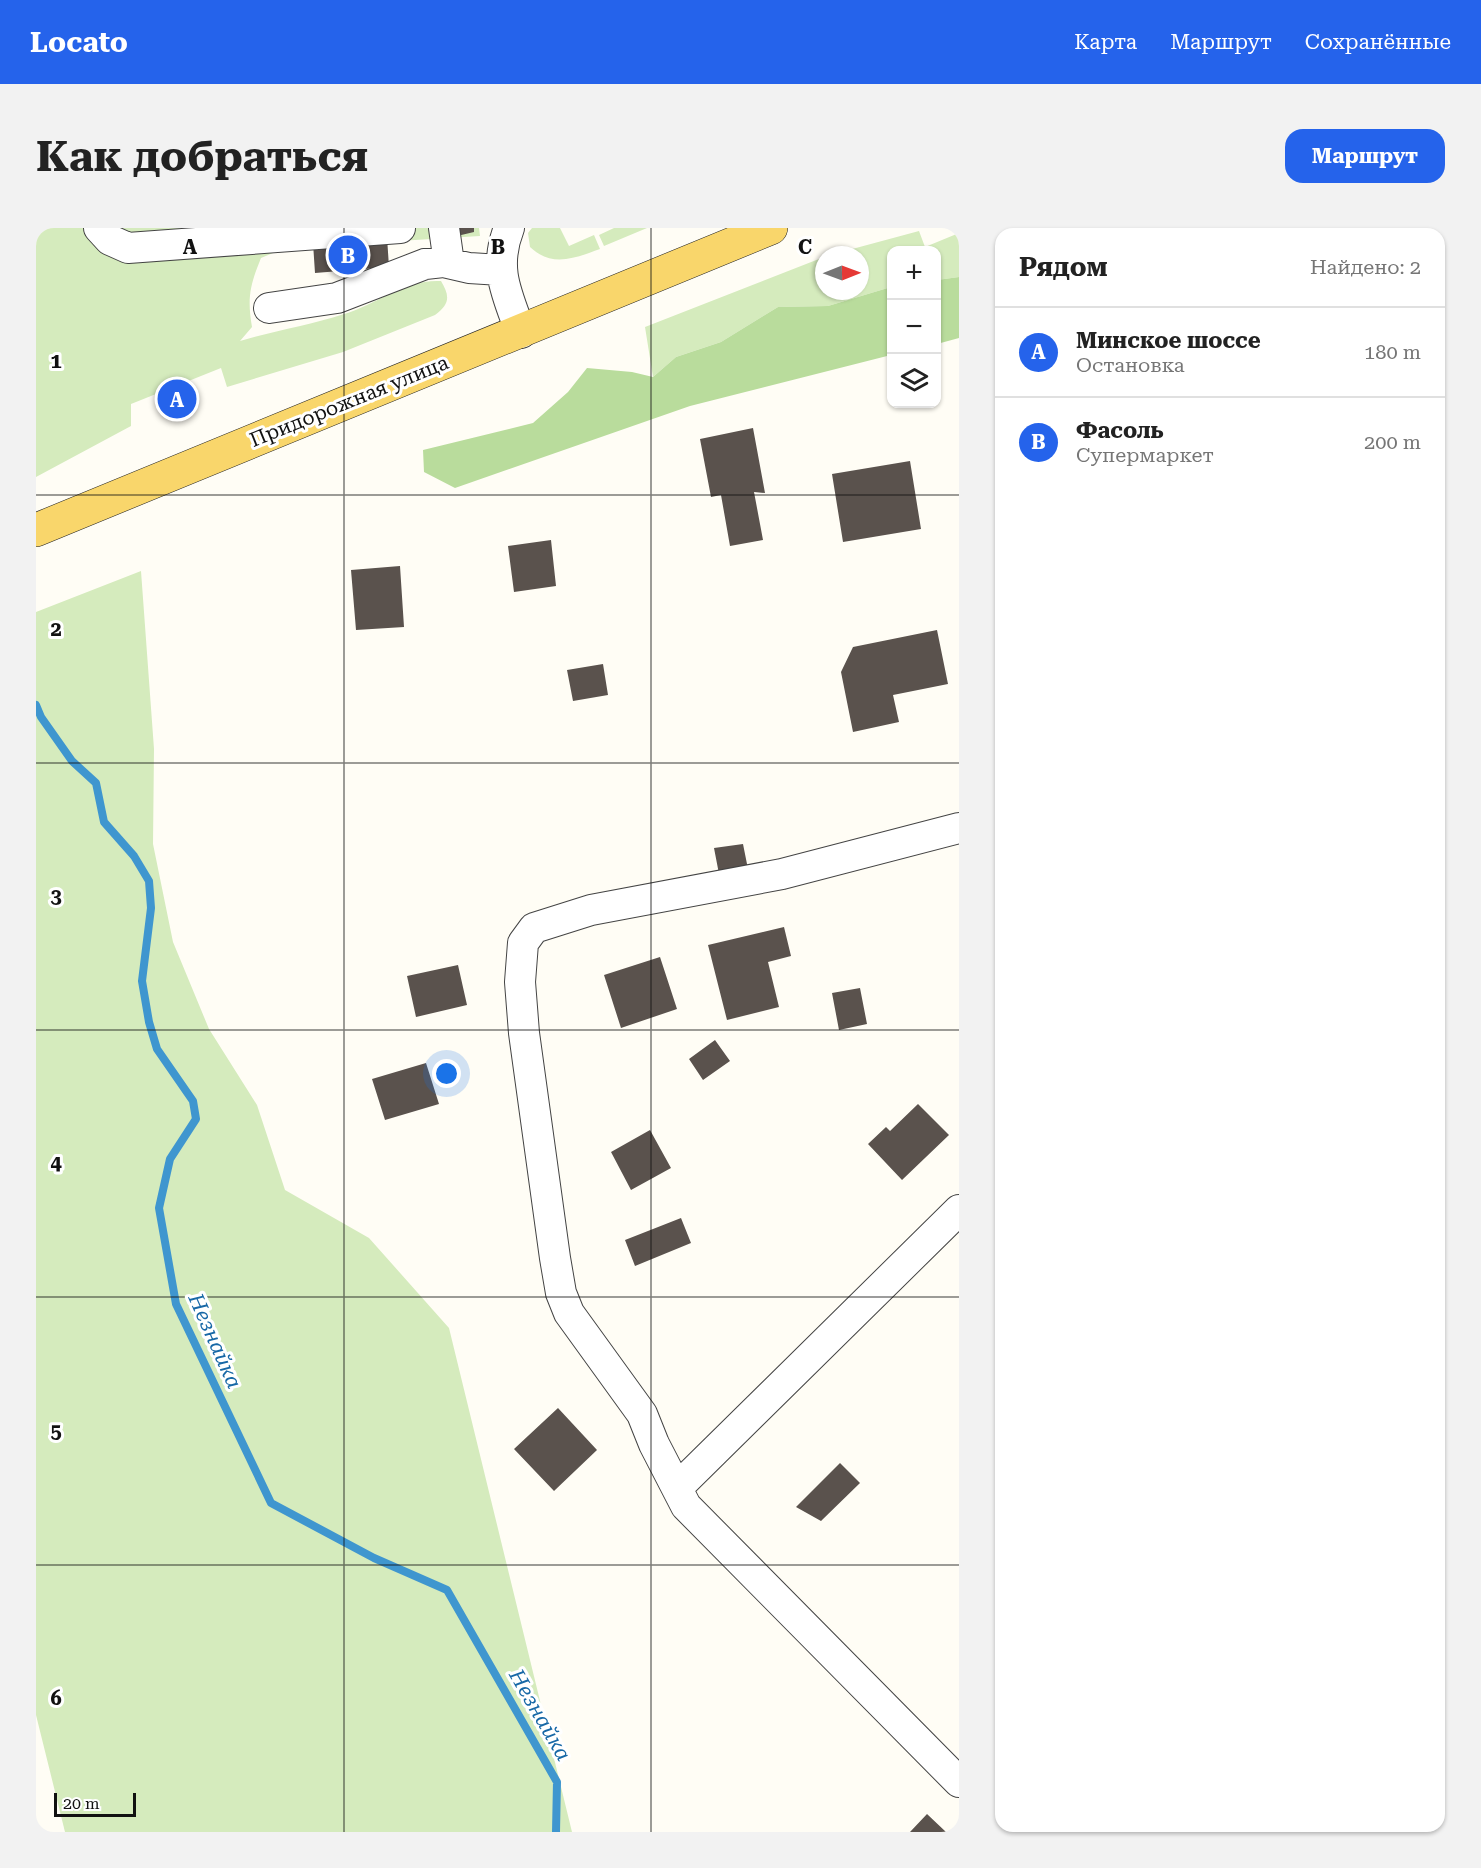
<!DOCTYPE html>
<html lang="ru">
<head>
<meta charset="utf-8">
<style>
  :root { --surface:#fff; --page:#f2f2f2; --text:#222; --muted:#767676; --line:#e0e0e0; --accent:#2563eb }
  body { margin:0; font-family:"Roboto Serif",serif; background:var(--page); color:var(--text) }
  .controls { position:absolute; right:18px; top:18px; display:grid; overflow:hidden; border-radius:12px; box-shadow:0 2px 4px #0004 }
  .controls button { width:54px; height:54px; display:grid; place-items:center; padding:0; border:0; border-bottom:2px solid var(--line); background:var(--surface); color:var(--text); font:30px sans-serif }
  .compass { position:absolute; left:779px; top:18px; width:54px; height:54px; border-radius:50%; background:var(--surface); box-shadow:0 2px 4px #0004; rotate:89deg }
  .scale { position:absolute; left:18px; bottom:15px; width:82px; box-sizing:border-box; padding-left:6px; border:3px solid #111; border-top:0; font-size:16px; line-height:21px; white-space:nowrap; color:#111; -webkit-text-stroke:4px #fff; paint-order:stroke }
  .you { position:absolute; left:411px; top:846px; width:21px; height:21px; margin:-15px; border:4px solid #fff; border-radius:50%; background:#1a73e8; box-shadow:0 0 0 9px #1a73e833 }
  .badge { display:grid; place-items:center; width:39px; height:39px; border-radius:50%; background:var(--accent); color:#fff; font-size:20px; font-weight:700 }
  .pin { position:absolute; translate:-50% -50%; border:3px solid #fff; box-shadow:0 2px 6px #0006 }
  .list { margin:0; padding:0; list-style:none }
  h2 { display:flex; justify-content:space-between; align-items:center; height:78px; margin:0; padding:0 24px; font-size:26px }
  h2 small { font-size:20px; font-weight:400; color:var(--muted) }
  .list li { display:grid; grid-template-columns:39px 1fr auto; gap:18px; align-items:center; box-sizing:border-box; height:90px; padding:0 24px; border-top:2px solid var(--line) }
  .list b { display:block; font-size:22px; white-space:nowrap }
  .list p { margin:0; font-size:20px; white-space:nowrap; color:var(--muted) }
  .list em { font-size:20px; font-style:normal; color:var(--muted) }
  .icon { flex:none; width:33px; height:33px; fill:none; stroke:currentColor; stroke-width:2; stroke-linecap:round; stroke-linejoin:round }
  .map { position:relative; flex:none; width:923px; height:1604px; overflow:hidden; border-radius:18px }
  header { display:flex; align-items:center; gap:36px; box-sizing:border-box; height:84px; padding:0 30px; background:var(--accent); color:#fff }
  header strong { font-size:28px }
  nav { display:flex; gap:33px; margin-inline-start:auto; font-size:21px }
  .intro { display:flex; align-items:center; justify-content:space-between; box-sizing:border-box; height:144px; padding:0 36px }
  h1 { margin:0; font-size:42px }
  .button { padding:15px 27px; border-radius:18px; background:var(--accent); color:#fff; font-size:21px; font-weight:700 }
  main { display:flex; gap:36px; padding:0 36px }
  aside { flex:1; background:var(--surface); border-radius:18px; box-shadow:0 2px 4px #0004 }
  .map>svg:first-child { display:block }
</style>
</head>
<body>
<header>
<strong>Locato</strong>
<nav><a>Карта</a><a>Маршрут</a><a>Сохранённые</a></nav>
</header>
<div class="intro"><h1>Как добраться</h1><a class="button">Маршрут</a></div>
<main>
<div class="map">
<svg width="923" height="1604" viewBox="0 0 923 1604">
  <rect width="100%" height="100%" fill="#fffdf5"/>
  <!-- green -->
  <path fill="#d5ebbd" d="M0 0H443L444 8 249 20 225 30C214 57 211 70 216 99L204 113C238 103 274 97 308 86 341 76 369 51 405 53 414 68 414 76 399 87L307 124 191 159 185 140 95 176V198L0 249Z
    M496 0H524L533 18 558 7 564 21C539 30 516 40 494 19L492 5Z
    M578 0H611L568 18 563 7Z
    M883 3 889 19 923 5V49L901 52 900 22H856L855 59 792 78 742 79 685 114 640 129 617 149 609 99 788 29V63H824V27H794Z
    M105 343 118 521 117 616 137 714 173 801 221 877 249 962 333 1010 413 1100 536 1604H29L0 1487V384Z"/>
  <!-- forest -->
  <path fill="#b9dc9c" d="M923 49V110L901 116V52Z
    M855 59V127L654 178 419 260 388 244 387 222 497 195 532 164 551 140 596 144 617 149 640 129 685 114 742 79 792 78Z"/>
  <g fill="none" stroke-linecap="round" stroke-linejoin="round">
    <!-- stream -->
    <path stroke="#3f96cf" stroke-width="8" d="M0 477 5 489 36 533 60 555 68 594 98 628 113 653 115 680 106 753 113 794 121 821 157 873 160 891 134 931 123 980 140 1076 235 1275 338 1330 411 1362 521 1554 520 1604"/>
  </g>
  <!-- building -->
  <path fill="#5a524d" d="M420 0H438V4L421 8Z
    M351 9 353 39 279 45 277 15Z
    M717 200 729 265 718 264 727 312 694 318 685 267 675 269 664 211Z
    M874 233 885 301 807 314 796 246Z
    M515 312 520 358 478 364 472 318Z
    M364 338 368 399 320 402 315 342Z
    M901 402 912 456 857 467 863 494 817 504 805 444 817 419Z
    M567 436 572 467 537 473 531 442Z
    M707 616 712 641 683 646 678 620Z
    M748 699 755 728 732 734 743 779 691 792 672 717Z
    M624 729 641 781 585 800 568 747Z
    M422 737 431 777 380 789 371 748Z
    M824 760 831 796 803 802 796 765Z
    M679 812 694 833 667 852 653 831Z
    M390 835 403 876 349 892 336 851Z
    M882 876 913 907 866 952 832 916 850 899 854 903Z
    M614 902 635 940 595 962 575 924Z
    M645 990 655 1015 599 1038 589 1012Z
    M522 1180 561 1222 518 1263 478 1221Z
    M804 1235 824 1255 785 1293 760 1279Z
    M891 1586 910 1604H874Z"/>
  <g fill="none" stroke-linecap="round" stroke-linejoin="round">
    <defs>
      <path id="minor" d="M63 0 74 12 92 20 364 0
        M408 0 413 35
        M473 0C457 41 471 66 485 105
        M233 80 301 70 389 36 407 34 433 40 465 42
        M923 600 746 646 555 682 498 700 487 715 484 754 488 805 519 1030 525 1065 533 1085 606 1186 618 1216 650 1278 923 1554
        M641 1260 923 982"/>
      <path id="major" d="M0 302 735 0"/>
    </defs>
    <!-- minor casing -->
    <use href="#minor" stroke="#444" stroke-width="32"/>
    <!-- major casing -->
    <use href="#major" stroke="#222" stroke-width="34"/>
    <!-- minor -->
    <use href="#minor" stroke="#fff" stroke-width="30"/>
    <!-- major -->
    <use href="#major" stroke="#f9d66b" stroke-width="33"/>
  </g>
  <!-- grid -->
  <path fill="none" stroke="#111" stroke-width="1.5" stroke-opacity="0.55" d="M308 0V1604M615 0V1604M0 267H923M0 535H923M0 802H923M0 1069H923M0 1337H923"/>
  <g text-anchor="middle" dominant-baseline="central" stroke-width="6" stroke-linejoin="round" paint-order="stroke">
    <!-- street labels -->
    <g font-size="20" fill="#111" stroke="#fff">
      <text transform="translate(313 173) rotate(-22)">Придорожная улица</text>
    </g>
    <!-- water labels -->
    <g font-size="21" font-style="italic" fill="#1768a6" stroke="#fff">
      <text transform="translate(179 1113) rotate(66)">Незнайка</text>
      <text transform="translate(504 1487) rotate(60)">Незнайка</text>
    </g>
  </g>
  <g font-size="20" text-anchor="middle" font-weight="bold" fill="#111" stroke="#fff" stroke-width="6" stroke-linejoin="round" paint-order="stroke">
    <text x="154" y="26">A</text>
    <text x="462" y="26">B</text>
    <text x="769" y="26">C</text>
    <text x="20" y="140">1</text>
    <text x="20" y="408">2</text>
    <text x="20" y="675">3</text>
    <text x="20" y="942">4</text>
    <text x="20" y="1210">5</text>
    <text x="20" y="1477">6</text>
  </g>
</svg>
<div class="controls">
<button>+</button>
<button>−</button>
<button><svg class="icon" aria-label="layers" viewBox="0 0 24 24"><path d="M12 4l9 5-9 5-9-5zM3 14l9 5 9-5"/></svg></button>
</div>
<svg class="compass" viewBox="-18 -18 36 36"><path d="M0-13l5 13h-10z" fill="#e53935"/><path d="M0 13l5-13h-10z" fill="#767676"/></svg>
<div class="scale">20 m</div>
<div class="you"></div>
<div class="pin badge" style="left:141px;top:171px">A</div>
<div class="pin badge" style="left:312px;top:27px">B</div>
</div>
<aside>
<h2>Рядом<small>Найдено: 2</small></h2>
<ul class="list">
<li><span class="badge">A</span><div><b>Минское шоссе</b><p>Остановка</p></div><em>180 m</em></li>
<li><span class="badge">B</span><div><b>Фасоль</b><p>Супермаркет</p></div><em>200 m</em></li>
</ul>
</aside>
</main>
</body>
</html>
